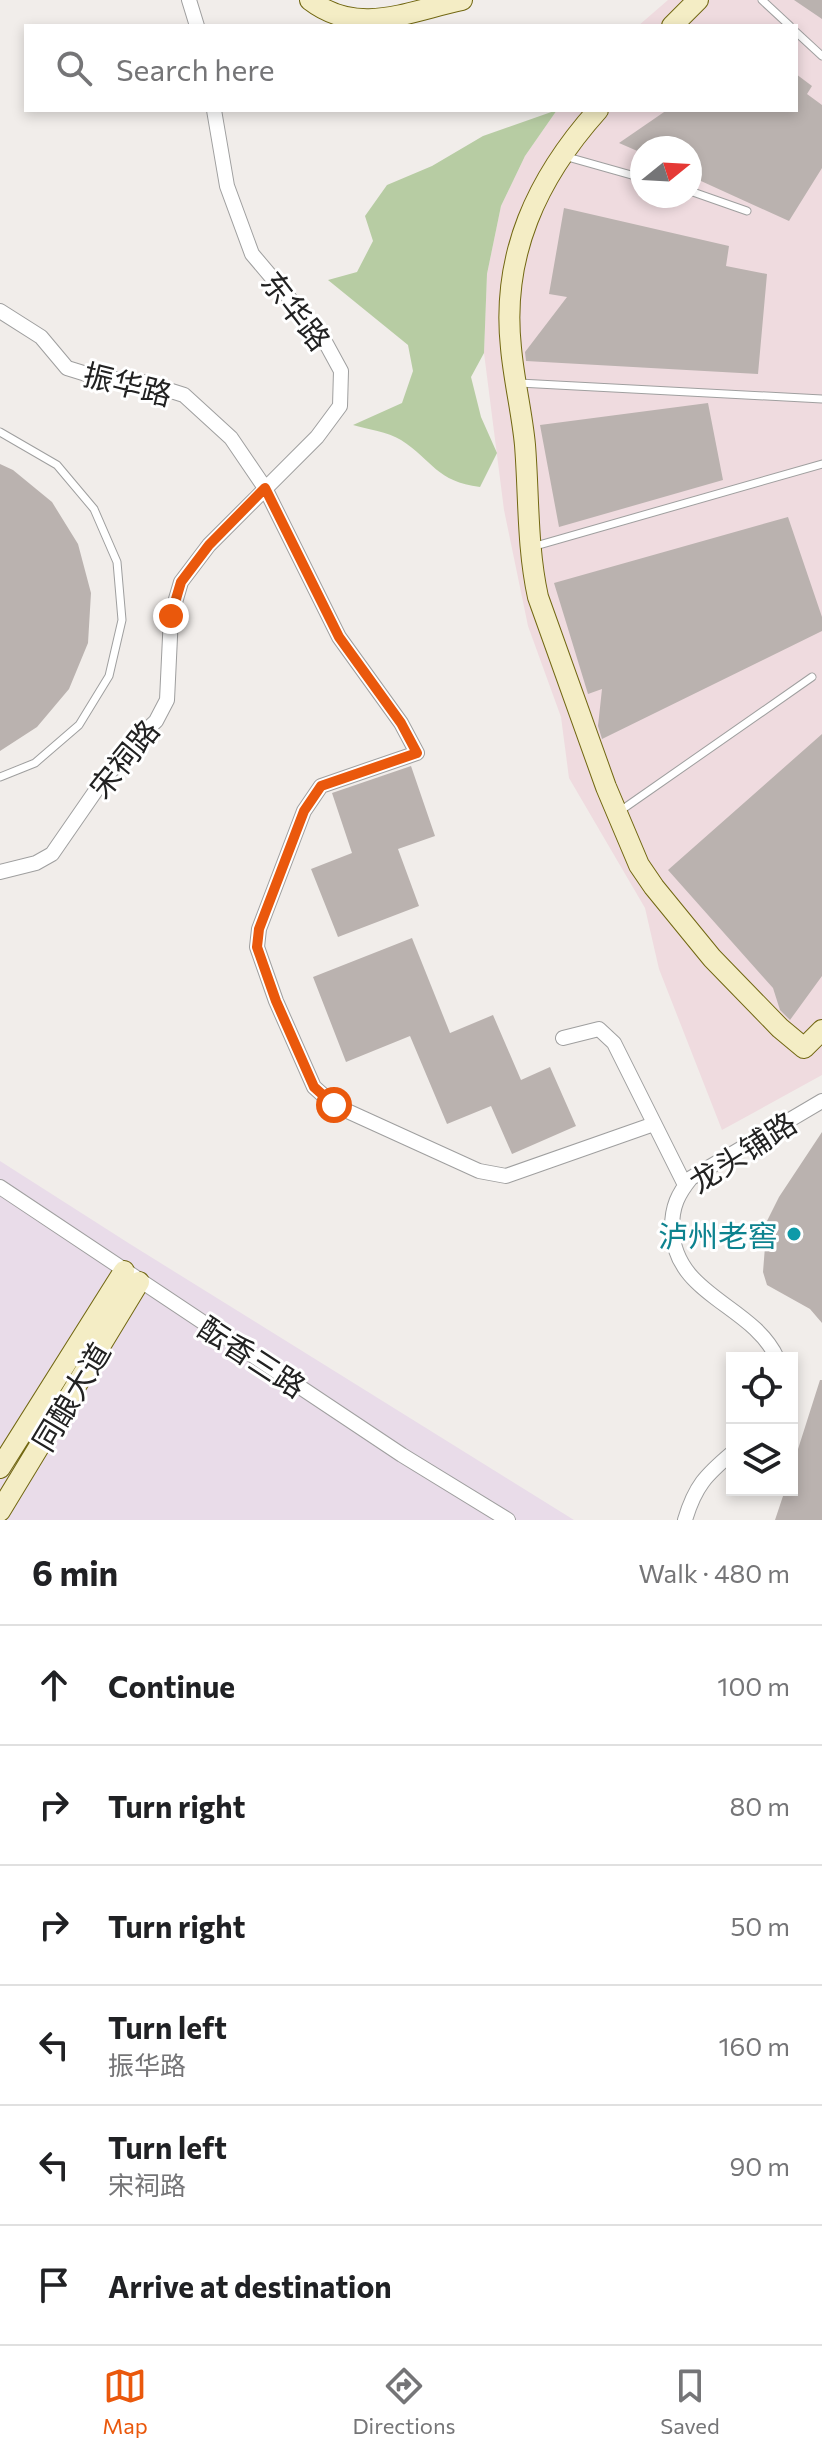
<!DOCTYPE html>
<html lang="en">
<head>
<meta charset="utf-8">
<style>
  :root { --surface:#fff; --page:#f6f6f6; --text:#202124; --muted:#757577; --line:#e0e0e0; --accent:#ea580c }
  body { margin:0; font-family:Commissioner,"Noto Sans SC",sans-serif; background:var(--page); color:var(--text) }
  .controls { position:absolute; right:24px; bottom:24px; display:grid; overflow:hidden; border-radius:0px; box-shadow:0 4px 12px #0003 }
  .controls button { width:72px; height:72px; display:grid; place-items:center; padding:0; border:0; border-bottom:2px solid var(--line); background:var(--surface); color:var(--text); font:40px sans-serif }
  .compass { position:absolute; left:630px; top:136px; width:72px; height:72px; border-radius:50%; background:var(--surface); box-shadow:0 4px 12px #0003; rotate:72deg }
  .stop { position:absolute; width:24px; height:24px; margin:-18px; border:6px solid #ea580c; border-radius:50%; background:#fff }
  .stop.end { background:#ea580c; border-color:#fff; box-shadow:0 2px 8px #0008 }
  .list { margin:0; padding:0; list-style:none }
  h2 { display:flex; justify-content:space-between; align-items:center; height:104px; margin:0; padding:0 32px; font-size:34px }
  h2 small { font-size:26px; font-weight:400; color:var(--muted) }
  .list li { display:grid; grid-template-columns:52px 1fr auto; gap:24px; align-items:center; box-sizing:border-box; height:120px; padding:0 32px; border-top:2px solid var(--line) }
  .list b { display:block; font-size:30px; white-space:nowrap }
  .list p { margin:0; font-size:26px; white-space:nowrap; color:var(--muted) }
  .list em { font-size:26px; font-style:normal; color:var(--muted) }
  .icon { flex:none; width:44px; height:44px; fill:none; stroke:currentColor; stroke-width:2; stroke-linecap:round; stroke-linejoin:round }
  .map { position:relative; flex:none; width:822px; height:1520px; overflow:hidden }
  .search { position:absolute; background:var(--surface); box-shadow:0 4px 12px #0003; left:24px; right:24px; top:24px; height:88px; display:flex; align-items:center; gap:20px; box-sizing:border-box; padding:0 28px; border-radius:0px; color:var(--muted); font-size:30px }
  .sheet { height:824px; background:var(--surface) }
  nav { display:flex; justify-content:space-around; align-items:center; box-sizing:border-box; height:112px; border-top:2px solid var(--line); background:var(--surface); font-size:22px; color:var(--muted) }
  nav a { display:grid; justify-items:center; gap:4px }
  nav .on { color:var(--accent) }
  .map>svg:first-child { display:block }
</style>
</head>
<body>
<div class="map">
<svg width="822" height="1520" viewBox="0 0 822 1520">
  <rect width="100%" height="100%" fill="#f1edea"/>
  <!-- commercial -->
  <path fill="#efdbdf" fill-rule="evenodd" d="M668 0H822V1075L722 1130 659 969 645 908 569 778 561 717 528 626 504 510 484 353 487 274 501 206 525 156 557 110H796V26H638ZM642 148H690V196H642Z"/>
  <!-- industrial -->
  <path fill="#e9dce9" d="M0 1161 130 1244 574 1520H0Z"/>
  <!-- forest -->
  <path fill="#b7cca3" d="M557 110 525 156 501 206 487 274 484 353 471 377 481 417 497 453 480 487C437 482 432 460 401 440 388 432 367 429 353 425L402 403 413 371 408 345 328 280 357 272 373 241 365 216 387 185 432 166 483 136Z"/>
  <!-- building -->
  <path fill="#bab2af" d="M794 0H822V19Z
    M796 74 812 86 807 94 822 105V168L789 221 690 176V148H642V153L619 143 667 110H796Z
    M564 208 729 246 726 266 767 274 758 374 526 361 525 352 567 297 549 294Z
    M708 403 723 480 559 527 540 425Z
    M0 464 13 470 52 502 78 544 91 593 88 643 69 689 37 727 0 751Z
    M788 517 822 617V631L602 739 598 726 602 689 588 694 554 583Z
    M822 734V976L790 1020 780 1010 773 988 668 870Z
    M411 766 435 836 398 849 419 906 338 937 311 869 352 853 332 793Z
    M412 938 450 1033 493 1015 521 1080 550 1067 576 1126 512 1154 491 1106 447 1124 410 1036 346 1062 313 977Z
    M822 1132V1323L810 1309 767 1285 763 1272 767 1221 779 1197Z
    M820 1380H822V1520H775L785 1490H792V1468Z"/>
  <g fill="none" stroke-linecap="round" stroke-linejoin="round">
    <defs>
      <path id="lane" d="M762 0 790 26
        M796 32 822 56
        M564 156 642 178
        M690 191 747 211
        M519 383 822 399
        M0 432 57 465 94 509 117 562 122 620 109 676 79 725 35 763 0 777
        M532 547 822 464
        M620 811 812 677"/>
      <path id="street" d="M189 0 197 26
        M0 311 41 337 67 368 96 377 143 382 184 395 231 438 265 488 339 637 401 723 417 753 321 786 304 811 259 929 257 947 276 1001 314 1087 334 1105 479 1171 506 1176 654 1124
        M0 872 36 863 52 854 99 786 134 742 156 721 167 700 171 616 181 582 209 545 317 437 340 406 341 371 323 338 252 254 227 186 214 110
        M563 1038 599 1029 614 1043 685 1185
        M0 1187 402 1455 508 1520
        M777 1358C752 1304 674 1296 672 1228 672 1206 678 1194 691 1178L822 1101
        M685 1520C695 1486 706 1475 732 1453"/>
      <path id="secondary" d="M310 0C358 37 409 11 462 0
        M672 26 698 0
        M598 110C537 178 501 255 511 348 514 381 522 413 525 445 529 496 527 547 538 597L606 787 639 865 654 887 712 958 780 1028 804 1048 822 1030
        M0 1468 124 1271
        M0 1511 139 1282"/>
    </defs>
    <!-- lane casing -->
    <use href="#lane" stroke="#9f9f9f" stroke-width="9"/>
    <!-- street casing -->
    <use href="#street" stroke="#9f9f9f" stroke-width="16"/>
    <!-- secondary casing -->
    <use href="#secondary" stroke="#716711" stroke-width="22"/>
    <!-- lane -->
    <use href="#lane" stroke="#fff" stroke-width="7"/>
    <!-- street -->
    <use href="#street" stroke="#fff" stroke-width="14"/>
    <!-- secondary -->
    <use href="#secondary" stroke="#f4edc5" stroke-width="20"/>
  </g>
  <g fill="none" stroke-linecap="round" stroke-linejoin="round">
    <!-- route -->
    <path stroke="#ea580c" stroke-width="10" d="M171 616 181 582 209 545 265 488 339 637 401 723 417 753 321 786 304 811 259 929 257 947 276 1001 314 1087 334 1105"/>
  </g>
  <!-- markers -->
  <circle fill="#0f9aa8" stroke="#fff" stroke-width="3" cx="794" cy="1234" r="8"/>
  <g text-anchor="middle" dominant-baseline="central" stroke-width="6" stroke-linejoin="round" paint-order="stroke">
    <!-- street labels -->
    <g font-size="30" fill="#222" stroke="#fff">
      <text transform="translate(297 310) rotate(52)">东华路</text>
      <text transform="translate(128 383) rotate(14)">振华路</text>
      <text transform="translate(123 758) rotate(-51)">宋祠路</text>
      <text transform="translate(742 1151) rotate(-33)">龙头铺路</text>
      <text transform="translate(253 1356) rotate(33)">酝香三路</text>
      <text transform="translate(70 1396) rotate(-59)">同酿大道</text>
    </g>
    <!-- culture labels -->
    <g font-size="30" fill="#0d838f" stroke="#fff" text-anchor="end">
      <text x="778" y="1234">泸州老窖</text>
    </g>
  </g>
</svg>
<div class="controls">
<button><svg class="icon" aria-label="locate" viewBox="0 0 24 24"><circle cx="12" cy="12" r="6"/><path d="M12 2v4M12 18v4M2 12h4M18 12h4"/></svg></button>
<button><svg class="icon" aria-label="layers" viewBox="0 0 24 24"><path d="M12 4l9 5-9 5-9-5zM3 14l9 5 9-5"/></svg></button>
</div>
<svg class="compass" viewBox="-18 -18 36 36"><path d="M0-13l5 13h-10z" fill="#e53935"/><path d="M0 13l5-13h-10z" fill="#757577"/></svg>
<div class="stop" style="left:334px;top:1105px"></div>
<div class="stop end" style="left:171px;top:616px"></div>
<div class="search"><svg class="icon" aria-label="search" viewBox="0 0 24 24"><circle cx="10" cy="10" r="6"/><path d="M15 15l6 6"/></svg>Search here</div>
</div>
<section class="sheet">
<h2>6 min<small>Walk · 480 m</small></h2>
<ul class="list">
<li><svg class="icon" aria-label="ahead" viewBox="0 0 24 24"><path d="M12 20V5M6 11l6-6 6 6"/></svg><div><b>Continue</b></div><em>100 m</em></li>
<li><svg class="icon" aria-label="right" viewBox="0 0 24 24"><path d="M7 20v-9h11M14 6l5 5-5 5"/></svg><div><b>Turn right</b></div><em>80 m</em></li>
<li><svg class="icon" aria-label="right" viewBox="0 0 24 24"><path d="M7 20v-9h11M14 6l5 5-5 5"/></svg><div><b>Turn right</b></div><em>50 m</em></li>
<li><svg class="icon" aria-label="left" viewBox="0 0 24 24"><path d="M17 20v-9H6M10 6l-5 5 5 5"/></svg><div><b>Turn left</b><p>振华路</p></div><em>160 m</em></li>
<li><svg class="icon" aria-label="left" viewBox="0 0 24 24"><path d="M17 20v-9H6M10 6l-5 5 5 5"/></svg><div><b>Turn left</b><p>宋祠路</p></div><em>90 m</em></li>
<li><svg class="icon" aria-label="arrive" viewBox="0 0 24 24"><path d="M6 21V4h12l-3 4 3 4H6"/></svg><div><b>Arrive at destination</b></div></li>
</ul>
</section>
<nav>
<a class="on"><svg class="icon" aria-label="map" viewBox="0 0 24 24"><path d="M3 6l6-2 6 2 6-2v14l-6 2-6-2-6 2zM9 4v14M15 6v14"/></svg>Map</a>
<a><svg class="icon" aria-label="directions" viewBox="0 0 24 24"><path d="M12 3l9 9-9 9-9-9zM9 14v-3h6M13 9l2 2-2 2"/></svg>Directions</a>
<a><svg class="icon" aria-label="saved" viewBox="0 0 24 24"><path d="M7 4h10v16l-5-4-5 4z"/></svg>Saved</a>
</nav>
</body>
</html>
